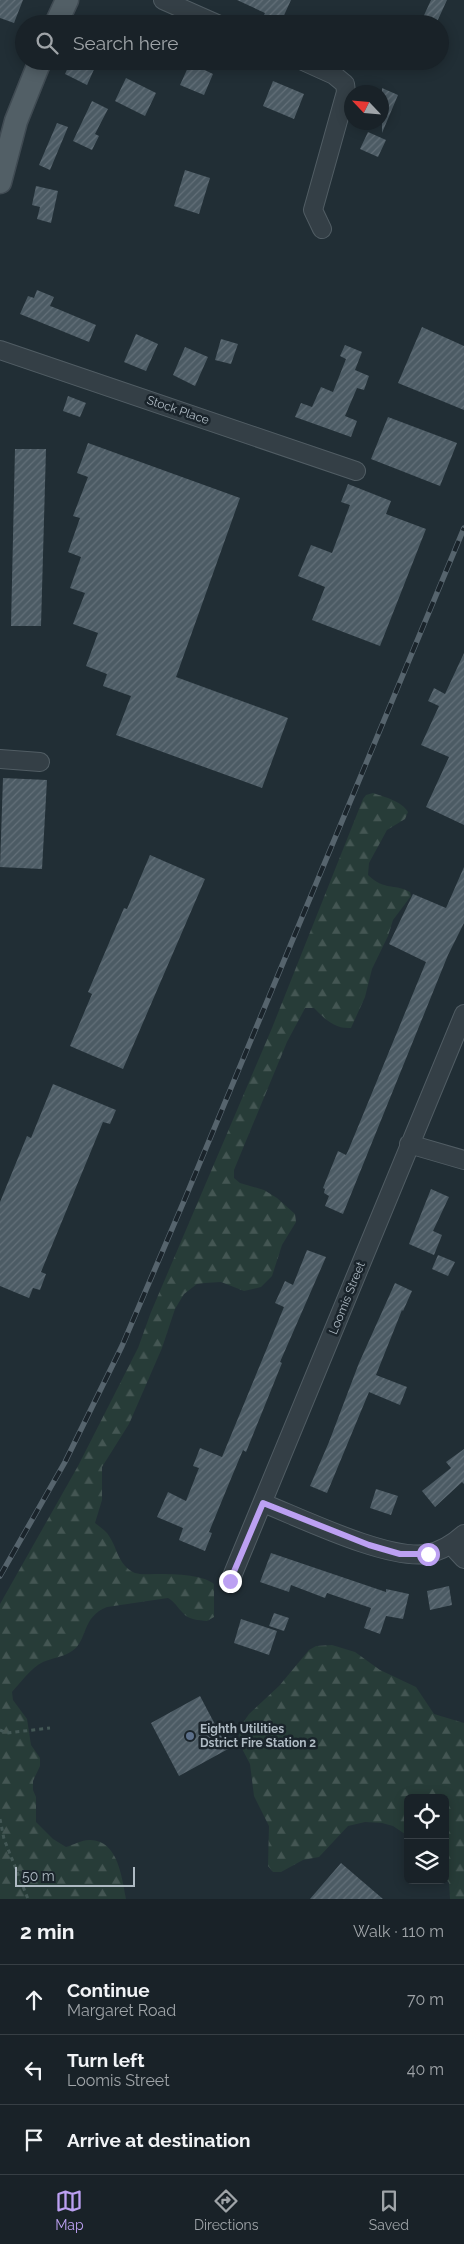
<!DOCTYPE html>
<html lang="en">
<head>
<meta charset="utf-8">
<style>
  :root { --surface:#192228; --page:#262f34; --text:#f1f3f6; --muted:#9fa4a8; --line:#373f45; --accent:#bca0f2 }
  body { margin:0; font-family:Raleway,sans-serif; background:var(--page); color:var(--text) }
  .controls { position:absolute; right:15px; bottom:15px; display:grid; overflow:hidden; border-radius:8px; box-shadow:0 2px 12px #0003 }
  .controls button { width:45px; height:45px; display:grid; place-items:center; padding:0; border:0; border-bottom:1px solid var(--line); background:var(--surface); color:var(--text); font:25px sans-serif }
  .compass { position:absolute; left:344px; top:85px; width:45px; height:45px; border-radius:50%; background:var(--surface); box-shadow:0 2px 12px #0003; rotate:296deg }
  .scale { position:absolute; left:15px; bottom:12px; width:120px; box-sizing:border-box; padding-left:5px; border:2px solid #aebac3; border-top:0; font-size:14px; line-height:18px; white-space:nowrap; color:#aebac3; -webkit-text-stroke:4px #1a242b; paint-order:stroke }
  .stop { position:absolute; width:15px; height:15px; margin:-11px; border:4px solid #bca0f2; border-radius:50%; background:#fff }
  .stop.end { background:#bca0f2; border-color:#fff; box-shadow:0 1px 5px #0008 }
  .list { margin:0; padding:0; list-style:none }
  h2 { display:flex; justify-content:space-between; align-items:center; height:65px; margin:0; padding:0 20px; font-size:21px }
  h2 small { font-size:16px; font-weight:400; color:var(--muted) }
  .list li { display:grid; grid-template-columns:32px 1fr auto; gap:15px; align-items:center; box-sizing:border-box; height:70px; padding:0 20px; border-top:1px solid var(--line) }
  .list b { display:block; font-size:19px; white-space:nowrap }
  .list p { margin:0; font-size:16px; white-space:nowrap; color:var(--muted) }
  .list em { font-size:16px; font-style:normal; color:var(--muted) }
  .icon { flex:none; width:28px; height:28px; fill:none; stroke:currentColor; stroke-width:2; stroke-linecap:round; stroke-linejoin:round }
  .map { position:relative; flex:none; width:464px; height:1899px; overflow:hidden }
  .search { position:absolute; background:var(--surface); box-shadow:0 2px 12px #0003; left:15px; right:15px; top:15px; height:55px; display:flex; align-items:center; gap:12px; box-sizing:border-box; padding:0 18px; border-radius:28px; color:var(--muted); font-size:19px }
  .sheet { height:275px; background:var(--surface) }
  nav { display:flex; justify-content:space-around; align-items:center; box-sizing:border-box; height:70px; border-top:1px solid var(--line); background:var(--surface); font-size:14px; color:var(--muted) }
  nav a { display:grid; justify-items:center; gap:2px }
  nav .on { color:var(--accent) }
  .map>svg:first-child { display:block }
</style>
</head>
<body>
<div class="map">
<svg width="464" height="1899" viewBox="0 0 464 1899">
  <defs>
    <pattern id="forest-firs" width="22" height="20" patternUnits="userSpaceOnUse" patternTransform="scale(1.25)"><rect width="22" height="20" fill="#273c38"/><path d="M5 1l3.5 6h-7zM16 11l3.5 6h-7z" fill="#445653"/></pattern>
    <pattern id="building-hatch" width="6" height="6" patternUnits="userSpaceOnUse" patternTransform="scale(1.25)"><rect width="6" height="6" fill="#4c5b64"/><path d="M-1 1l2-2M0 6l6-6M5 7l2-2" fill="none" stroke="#637079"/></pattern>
  </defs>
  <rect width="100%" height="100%" fill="#212e35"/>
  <!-- forest -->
  <path fill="url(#forest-firs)" d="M373 793C384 797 402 801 408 812L405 819 387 830 369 863 368 875C385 891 393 883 410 892L411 896 393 920 388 936 372 969 365 997 351 1028C334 1029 325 1019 314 1008H305L303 1012 287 1042 234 1170V1178L240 1183 264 1190 277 1198 295 1214 296 1222 282 1245 272 1276 261 1287 244 1291 221 1282 205 1283 197 1284 184 1294 175 1309 162 1348 129 1424 102 1467V1500L95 1523C99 1526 104 1530 107 1533 118 1547 117 1565 135 1573 141 1575 149 1574 155 1574 171 1574 202 1574 214 1584V1617L207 1621C199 1620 188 1620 183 1613 177 1607 175 1602 168 1598L107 1607C81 1617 88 1641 72 1651 64 1657 52 1658 43 1662 31 1668 21 1682 12 1692L13 1700 27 1719 31 1745 40 1758V1766L33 1781V1790L36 1797V1822L53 1839 66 1847C73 1845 82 1840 89 1840 118 1839 122 1878 126 1899H0V1604L78 1466 138 1348 151 1312 272 1028 363 799 366 795Z
    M332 1645 355 1652 380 1670 416 1687 434 1714 464 1723V1899H450L449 1883 445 1877V1798H408V1836L393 1826 382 1823 365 1822 348 1826 319 1857 303 1860 281 1872H273L268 1866 269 1826 254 1796 250 1764 239 1743 240 1727 249 1714 279 1686 309 1650 316 1646Z"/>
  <!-- building -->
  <path fill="url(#building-hatch)" d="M0 0H23L14 23 0 18Z
    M237 0H291L280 24H260L265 13Z
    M431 0H447L436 24H420Z
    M71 61H88L96 65 87 85 65 74Z
    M190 63 213 74 204 95 180 85Z
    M126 78 156 93 145 116 115 101Z
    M273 81 304 94 294 119 263 106Z
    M382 88 398 95 382 133Z
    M92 101 108 109 95 134 99 136 92 150 73 141Z
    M57 123 68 127 50 170 39 165Z
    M368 132 386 140 378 157 360 149Z
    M185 170 210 178 199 214 174 206Z
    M36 186 58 191 51 223 37 219 40 207 32 205Z
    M37 290 54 297 50 306 53 307 96 325 89 342 20 314 28 296 34 298Z
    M422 327 464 346V410L398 383Z
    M136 334 158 344 146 371 124 362Z
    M221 339 238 344 231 364 215 360Z
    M345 345 362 352 355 370 369 376 364 390 357 388 345 416 357 421 351 437 295 417 301 403 312 407 321 387 333 392 346 359 340 356Z
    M185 347 208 357 195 386 173 375Z
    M68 396 86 403 80 417 63 411Z
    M388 417 457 443 440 486 371 459Z
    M88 443 240 498 176 677 288 718 262 788 116 735 131 696 103 686 107 674 86 666 98 633 73 624 85 593 70 588 81 557 68 552 80 518 73 516 88 477 77 473Z
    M15 449H46L41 626H11Z
    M348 484 391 501 386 514 426 529 380 646 312 620 325 587 298 576 311 545 332 553 350 505 341 502Z
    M464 653V825L426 807 449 757 421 745 439 706 428 701 434 688 445 694Z
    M3 778 47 780 42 869 0 867Z
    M150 855 205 879 123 1069 70 1046 92 994 88 992 124 908 127 909Z
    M464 867V923L448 955 343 1214 325 1206 329 1196 324 1193 325 1189 323 1188 338 1151 346 1155 348 1151 426 962 389 944 413 894 446 908Z
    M53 1084 116 1110 110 1124 103 1122 41 1272 46 1274 40 1290 33 1288 29 1298 0 1286V1202L27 1136 31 1138Z
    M431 1189 449 1197 433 1231 442 1235 434 1255 409 1244Z
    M307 1250 326 1257 280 1362 282 1363 246 1452 243 1450 230 1481 209 1532 212 1533 205 1551 179 1540 183 1528 157 1517 168 1492 186 1501 199 1468 193 1466 200 1448 222 1457 284 1307 275 1303 285 1281 293 1285Z
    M438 1255 455 1262 448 1276 432 1269Z
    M395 1283 412 1291 403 1311 402 1310 376 1375 407 1387 400 1405 369 1392 327 1493 310 1486 329 1442 359 1363Z
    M464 1449V1484L462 1482 435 1507 422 1491 451 1468 446 1462Z
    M376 1489 398 1496 391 1515 370 1508Z
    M271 1553 386 1592V1589L409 1594 403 1619 386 1616 380 1634 364 1628 371 1608 327 1593 325 1598 291 1585 289 1592 260 1582Z
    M449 1586 452 1605 430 1610 427 1591Z
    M274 1613 289 1618 284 1631 269 1626Z
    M241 1619 277 1631 269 1655 234 1643Z
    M200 1696 228 1749 179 1776 151 1723Z
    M341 1863 383 1899H310Z"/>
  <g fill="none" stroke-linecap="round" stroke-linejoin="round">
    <defs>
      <path id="minor" d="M163 0 217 24
        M303 61 334 75 345 84 346 92 313 210 322 229
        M0 350 356 471
        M0 759 40 762
        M409 1144 464 1160
        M263 1503C303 1519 387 1560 427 1554 442 1551 454 1543 464 1534
        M451 1545 464 1559
        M230 1581 464 1014"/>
      <path id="major" d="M56 24 67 0
        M0 182 16 121 40 61"/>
    </defs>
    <!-- minor casing -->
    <use href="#minor" stroke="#515d64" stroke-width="20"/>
    <!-- major casing -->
    <use href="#major" stroke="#404b53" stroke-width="25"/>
    <!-- path -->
    <path stroke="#445856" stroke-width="3" stroke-dasharray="4 4" stroke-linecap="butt" d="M0 1730 7 1733 50 1728
      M0 1819 4 1839 28 1899"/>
    <!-- minor -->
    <use href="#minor" stroke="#343f46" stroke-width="18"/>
    <!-- major -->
    <use href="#major" stroke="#525f66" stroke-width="22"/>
    <defs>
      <path id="rail" d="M0 1576 65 1462 122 1346 184 1201 464 528"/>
    </defs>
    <!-- rail casing -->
    <use href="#rail" stroke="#56646d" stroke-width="5.5"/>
    <!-- rail -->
    <use href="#rail" stroke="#1a242b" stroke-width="4" stroke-dasharray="11" stroke-linecap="butt"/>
  </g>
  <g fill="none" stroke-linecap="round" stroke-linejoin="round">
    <!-- route -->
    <path stroke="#bca0f2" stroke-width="6" d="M230 1581 263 1503 369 1545 400 1554H428"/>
  </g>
  <!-- markers -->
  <circle fill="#5c6f8a" stroke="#1a242b" stroke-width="2" cx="190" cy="1736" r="5"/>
  <g text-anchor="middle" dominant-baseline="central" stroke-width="5" stroke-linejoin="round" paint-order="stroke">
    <!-- street labels -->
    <g font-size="12" fill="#aebac3" stroke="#1a242b">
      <text transform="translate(178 410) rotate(19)">Stock Place</text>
      <text transform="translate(347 1298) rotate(-68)">Loomis Street</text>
    </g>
    <!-- poi labels -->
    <g font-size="12" font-weight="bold" fill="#aebac3" stroke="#1a242b" text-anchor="start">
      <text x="200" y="1729">Eighth Utilities<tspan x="200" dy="14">Dstrict Fire Station 2</tspan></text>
    </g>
  </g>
</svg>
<div class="controls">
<button><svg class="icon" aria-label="locate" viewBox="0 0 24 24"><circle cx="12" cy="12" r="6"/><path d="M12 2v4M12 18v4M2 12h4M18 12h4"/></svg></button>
<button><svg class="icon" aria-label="layers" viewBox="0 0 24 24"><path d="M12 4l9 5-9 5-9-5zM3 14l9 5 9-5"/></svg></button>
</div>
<svg class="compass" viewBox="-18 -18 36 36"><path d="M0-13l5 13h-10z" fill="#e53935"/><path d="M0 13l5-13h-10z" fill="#9fa4a8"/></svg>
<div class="scale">50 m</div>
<div class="stop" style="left:428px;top:1554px"></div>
<div class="stop end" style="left:230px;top:1581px"></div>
<div class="search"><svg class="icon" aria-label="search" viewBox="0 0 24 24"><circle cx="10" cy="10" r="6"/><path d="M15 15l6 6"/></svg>Search here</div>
</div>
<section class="sheet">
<h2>2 min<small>Walk · 110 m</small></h2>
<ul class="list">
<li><svg class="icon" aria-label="ahead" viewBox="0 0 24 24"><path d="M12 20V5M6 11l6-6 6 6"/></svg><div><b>Continue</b><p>Margaret Road</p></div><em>70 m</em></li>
<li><svg class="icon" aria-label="left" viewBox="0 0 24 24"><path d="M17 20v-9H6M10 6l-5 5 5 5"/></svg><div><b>Turn left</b><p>Loomis Street</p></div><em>40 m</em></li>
<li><svg class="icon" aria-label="arrive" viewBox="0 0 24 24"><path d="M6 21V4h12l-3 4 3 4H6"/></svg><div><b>Arrive at destination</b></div></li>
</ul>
</section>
<nav>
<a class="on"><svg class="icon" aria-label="map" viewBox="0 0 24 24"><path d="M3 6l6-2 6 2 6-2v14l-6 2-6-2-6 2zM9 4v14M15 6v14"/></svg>Map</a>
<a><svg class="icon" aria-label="directions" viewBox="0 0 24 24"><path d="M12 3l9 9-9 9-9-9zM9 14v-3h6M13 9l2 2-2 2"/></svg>Directions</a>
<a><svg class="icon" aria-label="saved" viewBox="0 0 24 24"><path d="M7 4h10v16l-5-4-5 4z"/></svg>Saved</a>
</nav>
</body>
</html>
